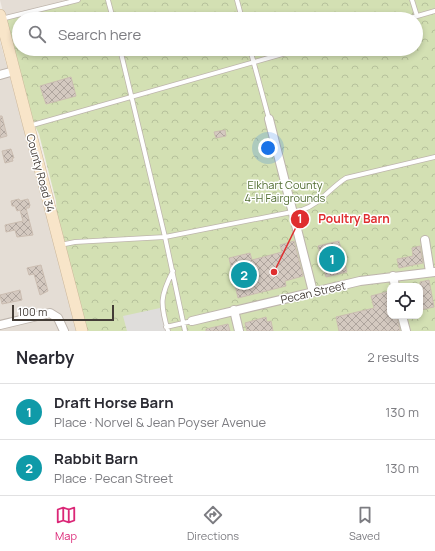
<!DOCTYPE html>
<html lang="en">
<head>
<meta charset="utf-8">
<style>
  :root { --surface:#fff; --page:#f2f2f3; --text:#2b2b33; --muted:#7c7c81; --line:#e1e1e2; --accent:#db2777 }
  body { margin:0; font-family:Manrope,sans-serif; background:var(--page); color:var(--text) }
  .controls { position:absolute; right:12px; bottom:12px; display:grid; overflow:hidden; border-radius:8px; box-shadow:0 2px 6px #0003 }
  .controls button { width:36px; height:36px; display:grid; place-items:center; padding:0; border:0; border-bottom:1px solid var(--line); background:var(--surface); color:var(--text); font:20px sans-serif }
  .scale { position:absolute; left:12px; bottom:10px; width:102px; box-sizing:border-box; padding-left:4px; border:2px solid #433c36; border-top:0; font-size:11px; line-height:14px; white-space:nowrap; color:#433c36; -webkit-text-stroke:3px #fff; paint-order:stroke }
  .you { position:absolute; left:268px; top:148px; width:14px; height:14px; margin:-10px; border:3px solid #fff; border-radius:50%; background:#1a73e8; box-shadow:0 0 0 6px #1a73e833 }
  .badge { display:grid; place-items:center; width:26px; height:26px; border-radius:50%; background:var(--accent); color:#fff; font-size:13px; font-weight:700 }
  .pin { position:absolute; translate:-50% -50%; border:2px solid #fff; box-shadow:0 1px 4px #0006 }
  .list { margin:0; padding:0; list-style:none }
  h2 { display:flex; justify-content:space-between; align-items:center; height:52px; margin:0; padding:0 16px; font-size:17px }
  h2 small { font-size:13px; font-weight:400; color:var(--muted) }
  .list li { display:grid; grid-template-columns:26px 1fr auto; gap:12px; align-items:center; box-sizing:border-box; height:56px; padding:0 16px; border-top:1px solid var(--line) }
  .list b { display:block; font-size:15px; white-space:nowrap }
  .list p { margin:0; font-size:13px; white-space:nowrap; color:var(--muted) }
  .list em { font-size:13px; font-style:normal; color:var(--muted) }
  .icon { flex:none; width:22px; height:22px; fill:none; stroke:currentColor; stroke-width:2; stroke-linecap:round; stroke-linejoin:round }
  .map { position:relative; flex:none; width:435px; height:331px; overflow:hidden }
  .search { position:absolute; background:var(--surface); box-shadow:0 2px 6px #0003; left:12px; right:12px; top:12px; height:44px; display:flex; align-items:center; gap:10px; box-sizing:border-box; padding:0 14px; border-radius:22px; color:var(--muted); font-size:15px }
  .sheet { height:164px; background:var(--surface) }
  nav { display:flex; justify-content:space-around; align-items:center; box-sizing:border-box; height:56px; border-top:1px solid var(--line); background:var(--surface); font-size:11px; color:var(--muted) }
  nav a { display:grid; justify-items:center; gap:2px }
  nav .on { color:var(--accent) }
  .map>svg:first-child { display:block }
</style>
</head>
<body>
<div class="map">
<svg width="435" height="331" viewBox="0 0 435 331">
  <defs>
    <pattern id="forest-crowns" width="20" height="18" patternUnits="userSpaceOnUse"><rect width="20" height="18" fill="#d3e0b3"/><path d="M2 6a3 3 0 1 1 6 0M12 15a3 3 0 1 1 6 0" fill="none" stroke="#b6c19b"/></pattern>
    <pattern id="building-cross-hatch" width="8" height="8" patternUnits="userSpaceOnUse"><rect width="8" height="8" fill="#d4c9c0"/><path d="M0 0l8 8M0 8l8-8" fill="none" stroke="#aea49d"/></pattern>
  </defs>
  <rect width="100%" height="100%" fill="#f1ece6"/>
  <!-- residential -->
  <path fill="#e4ddd5" d="M0 0H78L5 20Z
    M0 41 79 331H0Z"/>
  <!-- forest -->
  <path fill="url(#forest-crowns)" fill-rule="evenodd" d="M78 0H435V331H87L57 217 56 201 39 134 31 118 5 20ZM19 19H416V49H19ZM390 286H420V316H390Z"/>
  <!-- parking -->
  <path fill="#dfdddb" d="M160 308 166 331H127L123 316Z"/>
  <!-- building -->
  <path fill="url(#building-cross-hatch)" stroke="#cbbdb1" d="M71 77 76 96 46 104 40 86Z
    M0 116H2L7 136 0 138Z
    M225 130 226 136 216 138 214 132Z
    M11 149 14 158H12L13 161 5 163 2 151Z
    M19 199 20 201 28 199 30 205 29 208H26L33 235 17 237 15 230 6 232 5 225 23 221 20 210 17 211 15 206H12L11 201Z
    M294 241 303 276 285 281 286 286 238 298 229 258 250 253 252 260 282 252 280 245Z
    M339 241 347 272 326 277 318 246Z
    M420 246 423 263 399 268 397 259 413 256 412 248Z
    M41 265 48 291 40 295 34 274 29 275 27 268Z
    M429 280 434 307 420 310V282Z
    M20 290 22 300 2 304 0 295Z
    M390 291V316H397L400 331H339L336 317 374 308 371 296Z
    M266 317 267 322 271 321 273 331H247L245 323Z
    M228 324 230 331H206V329Z"/>
  <g fill="none" stroke-linecap="round" stroke-linejoin="round">
    <defs>
      <path id="lane" d="M108 0 113 19
        M237 0 242 19
        M412 0 417 16
        M1 19 78 0
        M407 19 435 11
        M120 49 165 237 185 331
        M250 49 269 119
        M29 126 300 49
        M60 245 75 242 165 237 302 210C320 204 330 188 346 178L435 157
        M166 327 192 321
        M168 331C160 304 160 296 173 271"/>
      <path id="street" d="M0 75 14 71
        M269 119 313 292
        M425 240 430 272
        M393 276 395 286
        M234 310 239 331
        M402 316 406 331
        M192 321 360 281 435 272
        M0 325 50 313 58 318 64 331"/>
      <path id="secondary" d="M0 15 82 331"/>
    </defs>
    <!-- lane casing -->
    <use href="#lane" stroke="#beb5ad" stroke-width="5.5"/>
    <!-- street casing -->
    <use href="#street" stroke="#beb5ad" stroke-width="10"/>
    <!-- secondary casing -->
    <use href="#secondary" stroke="#cbb79b" stroke-width="12"/>
    <!-- lane -->
    <use href="#lane" stroke="#fff" stroke-width="4"/>
    <!-- street -->
    <use href="#street" stroke="#fff" stroke-width="8"/>
    <!-- secondary -->
    <use href="#secondary" stroke="#f8e5c9" stroke-width="11"/>
  </g>
  <g text-anchor="middle" dominant-baseline="central" stroke-width="3" stroke-linejoin="round" paint-order="stroke">
    <!-- street labels -->
    <g font-size="11" fill="#433c36" stroke="#fff">
      <text transform="translate(41 173) rotate(75)">County Road 34</text>
      <text transform="translate(313 292) rotate(-13)">Pecan Street</text>
    </g>
    <!-- park labels -->
    <g font-size="11" fill="#516d31" stroke="#fff">
      <text x="285" y="184">Elkhart County<tspan x="285" dy="13">4-H Fairgrounds</tspan></text>
    </g>
  </g>
  <!-- callouts -->
  <path fill="none" stroke="#df2e2f" stroke-width="1.5" d="M274 272L300 219"/>
  <g fill="#df2e2f" stroke="#fff" stroke-width="1.5">
    <circle cx="274" cy="272" r="4"/>
    <circle cx="300" cy="219" r="10"/>
  </g>
  <g font-size="12" text-anchor="middle" font-weight="bold" fill="#fff">
    <text x="300" y="223">1</text>
  </g>
  <g font-size="12" text-anchor="middle" font-weight="bold" fill="#df2e2f" stroke="#fff" stroke-width="3" stroke-linejoin="round" paint-order="stroke">
    <text x="354" y="223">Poultry Barn</text>
  </g>
</svg>
<div class="controls">
<button><svg class="icon" aria-label="locate" viewBox="0 0 24 24"><circle cx="12" cy="12" r="6"/><path d="M12 2v4M12 18v4M2 12h4M18 12h4"/></svg></button>
</div>
<div class="scale">100 m</div>
<div class="you"></div>
<div class="pin badge" style="left:332px;top:259px;background:#0f9aa8">1</div>
<div class="pin badge" style="left:244px;top:275px;background:#0f9aa8">2</div>
<div class="search"><svg class="icon" aria-label="search" viewBox="0 0 24 24"><circle cx="10" cy="10" r="6"/><path d="M15 15l6 6"/></svg>Search here</div>
</div>
<section class="sheet">
<h2>Nearby<small>2 results</small></h2>
<ul class="list">
<li><span class="badge" style="background:#0f9aa8">1</span><div><b>Draft Horse Barn</b><p>Place · Norvel &amp; Jean Poyser Avenue</p></div><em>130 m</em></li>
<li><span class="badge" style="background:#0f9aa8">2</span><div><b>Rabbit Barn</b><p>Place · Pecan Street</p></div><em>130 m</em></li>
</ul>
</section>
<nav>
<a class="on"><svg class="icon" aria-label="map" viewBox="0 0 24 24"><path d="M3 6l6-2 6 2 6-2v14l-6 2-6-2-6 2zM9 4v14M15 6v14"/></svg>Map</a>
<a><svg class="icon" aria-label="directions" viewBox="0 0 24 24"><path d="M12 3l9 9-9 9-9-9zM9 14v-3h6M13 9l2 2-2 2"/></svg>Directions</a>
<a><svg class="icon" aria-label="saved" viewBox="0 0 24 24"><path d="M7 4h10v16l-5-4-5 4z"/></svg>Saved</a>
</nav>
</body>
</html>
